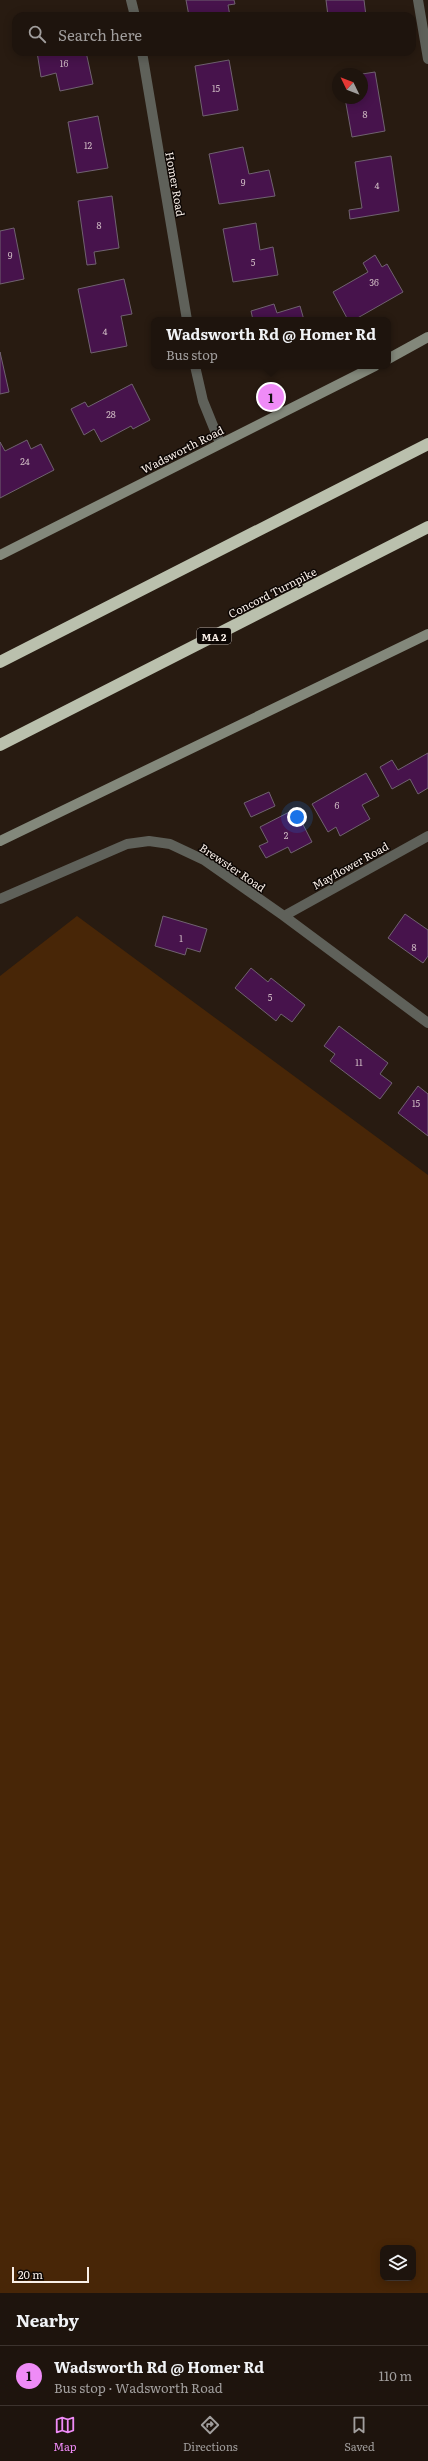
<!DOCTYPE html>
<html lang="en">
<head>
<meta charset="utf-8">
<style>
  :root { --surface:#1e140d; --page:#2b211b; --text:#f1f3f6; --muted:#a19e9d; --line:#3c332e; --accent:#ef8bf7 }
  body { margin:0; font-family:Literata,serif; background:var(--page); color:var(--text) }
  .controls { position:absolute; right:12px; bottom:12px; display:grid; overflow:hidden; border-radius:8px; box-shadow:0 2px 10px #0003 }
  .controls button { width:36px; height:36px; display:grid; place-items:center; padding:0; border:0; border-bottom:1px solid var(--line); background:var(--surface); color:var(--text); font:20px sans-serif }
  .compass { position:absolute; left:332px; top:68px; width:36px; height:36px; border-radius:50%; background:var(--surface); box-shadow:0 2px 10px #0003; rotate:313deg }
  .scale { position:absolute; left:12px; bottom:10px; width:77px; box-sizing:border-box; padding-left:4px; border:2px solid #f9efe8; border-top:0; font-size:11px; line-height:14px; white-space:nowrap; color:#f9efe8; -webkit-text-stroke:3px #0d0704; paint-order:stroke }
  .you { position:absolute; left:297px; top:817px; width:14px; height:14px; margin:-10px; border:3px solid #fff; border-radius:50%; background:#1a73e8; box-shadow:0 0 0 6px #1a73e833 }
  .badge { display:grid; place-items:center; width:26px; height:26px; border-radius:50%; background:var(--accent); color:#111; font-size:13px; font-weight:700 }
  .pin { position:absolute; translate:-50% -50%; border:2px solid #fff; box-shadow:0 1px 4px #0006 }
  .popup { position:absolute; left:151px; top:317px; width:240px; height:52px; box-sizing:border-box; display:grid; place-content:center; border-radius:8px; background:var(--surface); filter:drop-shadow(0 1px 3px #0005); font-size:13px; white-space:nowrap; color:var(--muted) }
  .popup b { font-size:15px; color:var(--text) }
  .popup::after { content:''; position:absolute; left:50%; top:100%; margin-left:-8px; border:8px solid transparent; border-top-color:var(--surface) }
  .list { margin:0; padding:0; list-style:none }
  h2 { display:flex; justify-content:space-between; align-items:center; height:52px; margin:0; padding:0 16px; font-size:17px }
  h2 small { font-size:13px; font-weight:400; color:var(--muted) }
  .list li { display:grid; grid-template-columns:26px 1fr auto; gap:12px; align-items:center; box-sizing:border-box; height:60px; padding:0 16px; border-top:1px solid var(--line) }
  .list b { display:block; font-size:15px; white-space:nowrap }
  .list p { margin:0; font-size:13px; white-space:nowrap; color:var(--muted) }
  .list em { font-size:13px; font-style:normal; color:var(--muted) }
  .icon { flex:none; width:22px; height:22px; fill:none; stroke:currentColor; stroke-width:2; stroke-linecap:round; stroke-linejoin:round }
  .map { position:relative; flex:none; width:428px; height:2293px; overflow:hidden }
  .search { position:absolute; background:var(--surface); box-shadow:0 2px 10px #0003; left:12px; right:12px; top:12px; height:44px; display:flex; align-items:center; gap:10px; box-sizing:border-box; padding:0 14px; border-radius:12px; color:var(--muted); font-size:15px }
  .sheet { height:112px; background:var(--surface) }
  nav { display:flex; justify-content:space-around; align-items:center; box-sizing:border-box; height:56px; border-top:1px solid var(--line); background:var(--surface); font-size:11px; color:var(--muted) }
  nav a { display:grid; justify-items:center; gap:2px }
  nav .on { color:var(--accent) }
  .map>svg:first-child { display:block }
</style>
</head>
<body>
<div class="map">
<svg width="428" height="2293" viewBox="0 0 428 2293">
  <rect width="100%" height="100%" fill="#281b11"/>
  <!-- green -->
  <path fill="#482607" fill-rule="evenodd" d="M77 916 428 1175V2293H0V976ZM383 2248H413V2278H383Z"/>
  <!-- building -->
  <path fill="#47134c" stroke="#706270" d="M186 0H234L235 4 228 5 230 16H189Z
    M326 0H364L366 16H328Z
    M37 52H86L93 84 60 91 56 73 41 77Z
    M229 60 238 110 203 116 195 66Z
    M375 72 385 131 352 137 345 98H362V74Z
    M98 116 108 168 77 173 68 122Z
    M243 147 249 174 269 170 275 196 219 204 209 154Z
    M391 156 399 211 350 219 349 210 362 208 355 162Z
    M112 196 119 248 94 252 96 264 87 265 78 201Z
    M256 223 260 250 273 247 278 275 233 282 223 229Z
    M14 228 24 279 0 284V231Z
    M375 255 382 267 387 264 403 292 354 320H348L333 292 368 272 363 263Z
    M124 279 132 314 121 316 127 346 91 353 78 289Z
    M274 304 277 313 300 306 304 320H253L251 311Z
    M0 352 9 392 0 394Z
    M132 384 150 420 133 429 131 426 101 442 94 429 84 435 71 409 85 402 88 407Z
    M27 440 31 449 41 444 54 470 0 498V442L5 451Z
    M428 753V788L418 794 410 779 392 789 380 767 392 760 398 770Z
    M366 773 379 796 362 805 370 819 340 836 336 827 328 832 312 804Z
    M269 792 275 806 251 817 244 803Z
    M295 809 312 842 291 853 288 847 266 858 259 846 268 842 260 827Z
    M405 914 428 930V956L423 963 388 938Z
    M163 916 207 929 200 952 187 948 185 955 155 946Z
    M251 968 268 982 271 978 305 1005 292 1022 281 1014 276 1021 235 988Z
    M339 1026 388 1063 380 1074 392 1083 380 1099 330 1061 335 1054 324 1046Z
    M418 1086 428 1094V1136L398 1113Z"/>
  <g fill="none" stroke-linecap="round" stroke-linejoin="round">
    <!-- minor -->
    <path stroke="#5f615a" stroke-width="10" d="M131 0 135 16
      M418 0 428 59
      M142 52 187 320
      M195 366 203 401 220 443
      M0 899 127 844 149 841 170 844 204 860 284 916 428 1023
      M284 916 428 836"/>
    <!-- secondary -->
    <path stroke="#83887b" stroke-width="10" d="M388 359 428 337
      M0 555 375 366
      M0 841 428 634"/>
    <!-- motorway -->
    <path stroke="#bac0ad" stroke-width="12" d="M0 662 428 444
      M0 745 428 527"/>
  </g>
  <g text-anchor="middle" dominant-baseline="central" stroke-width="3" stroke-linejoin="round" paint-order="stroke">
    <!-- number labels -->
    <g font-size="9" fill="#ccb8c1">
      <text x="64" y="63">16</text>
      <text x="216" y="88">15</text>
      <text x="365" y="114">8</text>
      <text x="88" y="145">12</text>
      <text x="243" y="182">9</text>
      <text x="377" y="185">4</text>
      <text x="99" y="225">8</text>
      <text x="10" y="255">9</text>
      <text x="253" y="262">5</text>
      <text x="374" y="282">36</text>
      <text x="105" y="331">4</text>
      <text x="111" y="414">28</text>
      <text x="25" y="461">24</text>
      <text x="337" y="805">6</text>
      <text x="286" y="835">2</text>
      <text x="181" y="938">1</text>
      <text x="414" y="947">8</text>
      <text x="270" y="997">5</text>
      <text x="359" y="1062">11</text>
      <text x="416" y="1103">15</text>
    </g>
    <!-- shield labels -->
    <rect fill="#0d0704" stroke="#b2a9a4" stroke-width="1" x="197" y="628" width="34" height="16" rx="3"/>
    <g font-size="10" font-weight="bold" fill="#f9efe8">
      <text x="214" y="636">MA 2</text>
    </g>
    <!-- street labels -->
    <g font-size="11" fill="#f9efe8" stroke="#0d0704">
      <text transform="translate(176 184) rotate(80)">Homer Road</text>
      <text transform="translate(182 449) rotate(-27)">Wadsworth Road</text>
      <text transform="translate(272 592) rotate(-27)">Concord Turnpike</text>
      <text transform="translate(350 865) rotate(-29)">Mayflower Road</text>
      <text transform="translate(233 867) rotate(34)">Brewster Road</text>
    </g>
  </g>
</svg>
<div class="controls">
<button><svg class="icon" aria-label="layers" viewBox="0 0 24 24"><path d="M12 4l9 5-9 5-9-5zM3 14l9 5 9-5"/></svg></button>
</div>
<svg class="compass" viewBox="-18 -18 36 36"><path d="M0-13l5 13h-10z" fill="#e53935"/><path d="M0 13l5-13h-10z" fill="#a19e9d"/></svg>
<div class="scale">20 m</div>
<div class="you"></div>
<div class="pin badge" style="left:271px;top:397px">1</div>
<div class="popup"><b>Wadsworth Rd @ Homer Rd</b>Bus stop</div>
<div class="search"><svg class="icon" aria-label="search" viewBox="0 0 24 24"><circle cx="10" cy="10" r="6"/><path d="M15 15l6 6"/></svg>Search here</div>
</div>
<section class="sheet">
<h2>Nearby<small></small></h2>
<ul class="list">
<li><span class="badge">1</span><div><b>Wadsworth Rd @ Homer Rd</b><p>Bus stop · Wadsworth Road</p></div><em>110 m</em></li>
</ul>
</section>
<nav>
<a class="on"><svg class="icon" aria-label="map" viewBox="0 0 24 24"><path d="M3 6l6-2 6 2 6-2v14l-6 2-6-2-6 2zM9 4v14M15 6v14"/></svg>Map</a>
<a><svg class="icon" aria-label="directions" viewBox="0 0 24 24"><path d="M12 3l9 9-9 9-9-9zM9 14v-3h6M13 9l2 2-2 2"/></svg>Directions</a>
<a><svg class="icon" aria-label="saved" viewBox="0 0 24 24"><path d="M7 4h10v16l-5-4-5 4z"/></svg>Saved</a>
</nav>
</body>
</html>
